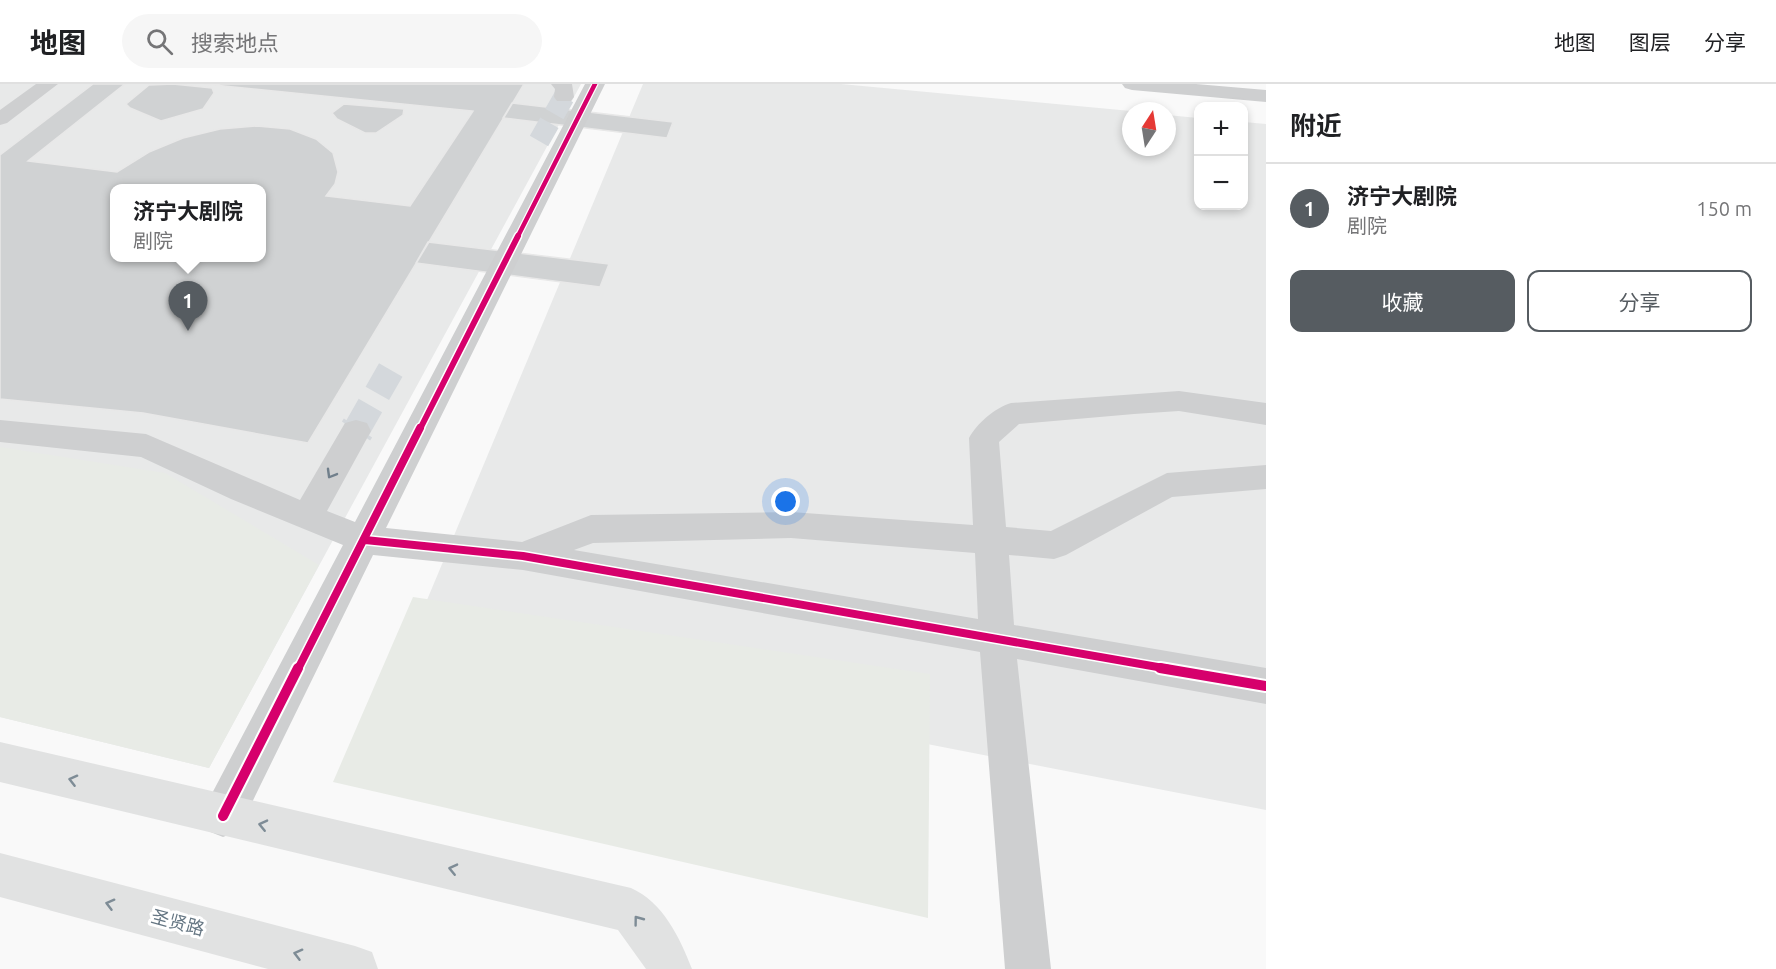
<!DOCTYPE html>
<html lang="zh">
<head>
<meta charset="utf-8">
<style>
  :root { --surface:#fff; --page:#f6f6f6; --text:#202124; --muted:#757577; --line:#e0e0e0; --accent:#565c61 }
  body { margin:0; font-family:Ubuntu,"Noto Sans SC",sans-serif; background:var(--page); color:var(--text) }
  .controls { position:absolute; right:18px; top:18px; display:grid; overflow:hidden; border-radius:12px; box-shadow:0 3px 9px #0003 }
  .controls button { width:54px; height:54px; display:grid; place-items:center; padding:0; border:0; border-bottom:2px solid var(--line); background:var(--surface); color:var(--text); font:30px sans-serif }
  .compass { position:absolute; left:1122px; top:18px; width:54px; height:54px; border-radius:50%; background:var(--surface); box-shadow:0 3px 9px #0003; rotate:12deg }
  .you { position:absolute; left:786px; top:418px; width:21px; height:21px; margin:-15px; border:4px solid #fff; border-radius:50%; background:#1a73e8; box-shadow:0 0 0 9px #1a73e833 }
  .badge { display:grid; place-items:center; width:39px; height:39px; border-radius:50%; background:var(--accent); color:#fff; font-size:20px; font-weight:700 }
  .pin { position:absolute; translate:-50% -50px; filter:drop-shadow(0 2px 3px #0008) }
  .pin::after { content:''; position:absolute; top:32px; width:21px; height:18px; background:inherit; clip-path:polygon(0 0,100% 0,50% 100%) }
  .popup { position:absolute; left:110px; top:100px; width:156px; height:78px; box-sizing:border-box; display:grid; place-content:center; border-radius:12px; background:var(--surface); filter:drop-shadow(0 2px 4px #0005); font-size:20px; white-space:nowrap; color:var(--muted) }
  .popup b { font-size:22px; color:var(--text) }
  .popup::after { content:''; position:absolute; left:50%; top:100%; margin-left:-12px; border:12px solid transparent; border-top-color:var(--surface) }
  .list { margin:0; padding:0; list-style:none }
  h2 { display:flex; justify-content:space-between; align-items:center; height:78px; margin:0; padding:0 24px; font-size:26px }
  h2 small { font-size:20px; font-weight:400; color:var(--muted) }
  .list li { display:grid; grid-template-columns:39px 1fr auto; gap:18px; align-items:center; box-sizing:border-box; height:90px; padding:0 24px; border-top:2px solid var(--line) }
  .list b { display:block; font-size:22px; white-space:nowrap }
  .list p { margin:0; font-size:20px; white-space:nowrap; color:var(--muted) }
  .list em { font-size:20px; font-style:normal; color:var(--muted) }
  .actions { display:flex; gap:12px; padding:18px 24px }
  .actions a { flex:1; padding:14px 0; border:2px solid var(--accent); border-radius:12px; text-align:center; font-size:21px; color:var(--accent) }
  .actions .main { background:var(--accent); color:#fff }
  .icon { flex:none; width:33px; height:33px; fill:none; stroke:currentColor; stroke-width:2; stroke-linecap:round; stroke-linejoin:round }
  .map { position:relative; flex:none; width:1266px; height:885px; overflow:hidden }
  header { display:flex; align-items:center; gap:36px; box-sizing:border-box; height:84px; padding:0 30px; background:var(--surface); border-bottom:2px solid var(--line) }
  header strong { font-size:28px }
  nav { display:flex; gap:33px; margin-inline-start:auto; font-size:21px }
  .search { width:420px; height:54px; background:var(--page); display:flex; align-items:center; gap:15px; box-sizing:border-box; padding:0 21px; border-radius:33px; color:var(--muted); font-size:22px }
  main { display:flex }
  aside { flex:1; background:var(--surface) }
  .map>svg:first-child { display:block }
</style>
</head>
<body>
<header>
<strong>地图</strong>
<div class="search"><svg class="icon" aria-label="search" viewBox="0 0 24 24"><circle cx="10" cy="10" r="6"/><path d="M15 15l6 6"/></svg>搜索地点</div>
<nav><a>地图</a><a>图层</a><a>分享</a></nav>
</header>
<main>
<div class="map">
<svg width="1266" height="885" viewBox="0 0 1266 885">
  <rect width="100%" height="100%" fill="#f9f9f9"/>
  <!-- built -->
  <path fill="#e8e9e9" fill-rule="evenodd" d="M0 0H581L209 684 0 633ZM114 104H262V174H114Z
    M643 0H841L1131 27V63H1167V31L1198 34V122H1244V38L1266 40V726L409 559Z"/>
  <!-- green -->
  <path fill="#e8ebe6" d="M0 363 165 389 319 481 209 684 0 633Z
    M413 513 930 590 928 834 333 698Z"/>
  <!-- building -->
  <path fill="#d0d2d3" stroke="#e8e8e8" stroke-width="1.5" fill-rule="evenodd" d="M93 0H125L28 77 117 88 149 68 183 54 220 45 257 42 290 45 316 55 333 69 338 88 335 100 326 112 410 122 473 27 204 0H524L308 359 143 329 0 315V71ZM114 104H262V174H114Z
    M173 0 212 4 214 9 203 25 161 37 130 24 126 20 149 1Z
    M512 19 673 38 667 54 503 34Z
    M344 20 404 25 403 31 376 49H365L337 35 332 29Z
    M428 158 609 180 600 203 416 179Z"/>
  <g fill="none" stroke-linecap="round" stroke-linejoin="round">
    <!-- minor-tunnel-far2 -->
    <path stroke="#d4d8dc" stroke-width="21" stroke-dasharray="21 10" stroke-linecap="butt" d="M539 57 564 13"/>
    <!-- minor-tunnel-far1 -->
    <path stroke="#d4d8dc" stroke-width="27" stroke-dasharray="27 14" stroke-linecap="butt" d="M357 345 397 275"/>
    <!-- minor-tunnel -->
    <path stroke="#d4d8dc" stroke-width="34" stroke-dasharray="34 16" stroke-linecap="butt" d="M356 347 358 344"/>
    <!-- minor -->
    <path fill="#cecfd0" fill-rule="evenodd" d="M36 0H58L7 39 0 41V26Z
      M551 0H572L574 13 571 17H557L554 13 555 5Z
      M585 0H605L386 444 522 458 591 431 791 428 973 441 969 354C977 339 995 324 1011 319L1179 307 1266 319V341L1179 327 1134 330 1019 340 999 358 1006 443 1051 447 1167 389 1266 381V405L1172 413 1066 471 1054 475 1009 471 1014 541 1266 584V620L1017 575 1051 885H1005L980 568 523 486 373 471 238 747 223 753 208 747 202 732 208 717 343 461 231 415 141 373 0 358V336L146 350 300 416 345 339 356 336 367 339 371 347 327 427 355 438ZM791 454 975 469 978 535 574 466 593 459Z
      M1122 0H1196L1266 6V18L1132 6 1125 4Z"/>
    <!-- major -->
    <path fill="#e1e2e2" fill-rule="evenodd" d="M0 658 631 804C663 818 680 854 692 885H646L618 846 0 698Z
      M0 769 355 862 372 868 378 885H268L0 813Z"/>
    <defs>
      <path id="cycleway-far3" d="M517 154 595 0"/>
      <path id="cycleway-far2" d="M420 345 518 152"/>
      <path id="cycleway-far1" d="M365 456 523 472 1169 585
        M298 585 420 344"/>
      <path id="cycleway" d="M1160 584 1266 602
        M223 732 298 584"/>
    </defs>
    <!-- cycleway-far3 casing -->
    <use href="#cycleway-far3" stroke="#fff" stroke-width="7"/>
    <!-- cycleway-far2 casing -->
    <use href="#cycleway-far2" stroke="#fff" stroke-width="9"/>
    <!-- cycleway-far1 casing -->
    <use href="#cycleway-far1" stroke="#fff" stroke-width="11"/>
    <!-- cycleway casing -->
    <use href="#cycleway" stroke="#fff" stroke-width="14"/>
    <!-- cycleway-far3 -->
    <use href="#cycleway-far3" stroke="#d6006c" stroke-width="4.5"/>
    <!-- cycleway-far2 -->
    <use href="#cycleway-far2" stroke="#d6006c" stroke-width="6"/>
    <!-- cycleway-far1 -->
    <use href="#cycleway-far1" stroke="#d6006c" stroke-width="8"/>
    <!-- cycleway -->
    <use href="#cycleway" stroke="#d6006c" stroke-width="10"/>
  </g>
  <!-- one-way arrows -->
  <defs><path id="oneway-chevron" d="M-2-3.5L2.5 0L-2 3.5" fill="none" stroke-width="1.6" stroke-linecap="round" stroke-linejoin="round" transform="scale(1.5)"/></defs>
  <use stroke="#707f8b" href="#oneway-chevron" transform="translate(331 390) rotate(120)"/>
  <g stroke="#7e8c96">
    <use href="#oneway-chevron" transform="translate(73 696) rotate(-166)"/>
    <use href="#oneway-chevron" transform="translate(263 741) rotate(-167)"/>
    <use href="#oneway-chevron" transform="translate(453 785) rotate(-167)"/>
    <use href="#oneway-chevron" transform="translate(110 820) rotate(-165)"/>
    <use href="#oneway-chevron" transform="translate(638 836) rotate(-127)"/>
    <use href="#oneway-chevron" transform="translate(298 870) rotate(-165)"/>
  </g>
  <g text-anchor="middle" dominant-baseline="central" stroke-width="6" stroke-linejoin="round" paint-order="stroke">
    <!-- near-street labels -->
    <g font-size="18" fill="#657683" stroke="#fff">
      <text transform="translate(178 838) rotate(15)">圣贤路</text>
    </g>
  </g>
</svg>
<div class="controls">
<button>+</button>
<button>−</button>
</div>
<svg class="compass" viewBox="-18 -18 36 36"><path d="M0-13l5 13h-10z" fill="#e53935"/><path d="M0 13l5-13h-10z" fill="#757577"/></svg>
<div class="you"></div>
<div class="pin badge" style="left:188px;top:247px">1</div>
<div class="popup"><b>济宁大剧院</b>剧院</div>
</div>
<aside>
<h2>附近<small></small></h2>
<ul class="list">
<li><span class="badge">1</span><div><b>济宁大剧院</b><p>剧院</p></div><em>150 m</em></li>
</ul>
<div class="actions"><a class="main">收藏</a><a>分享</a></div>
</aside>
</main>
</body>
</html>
